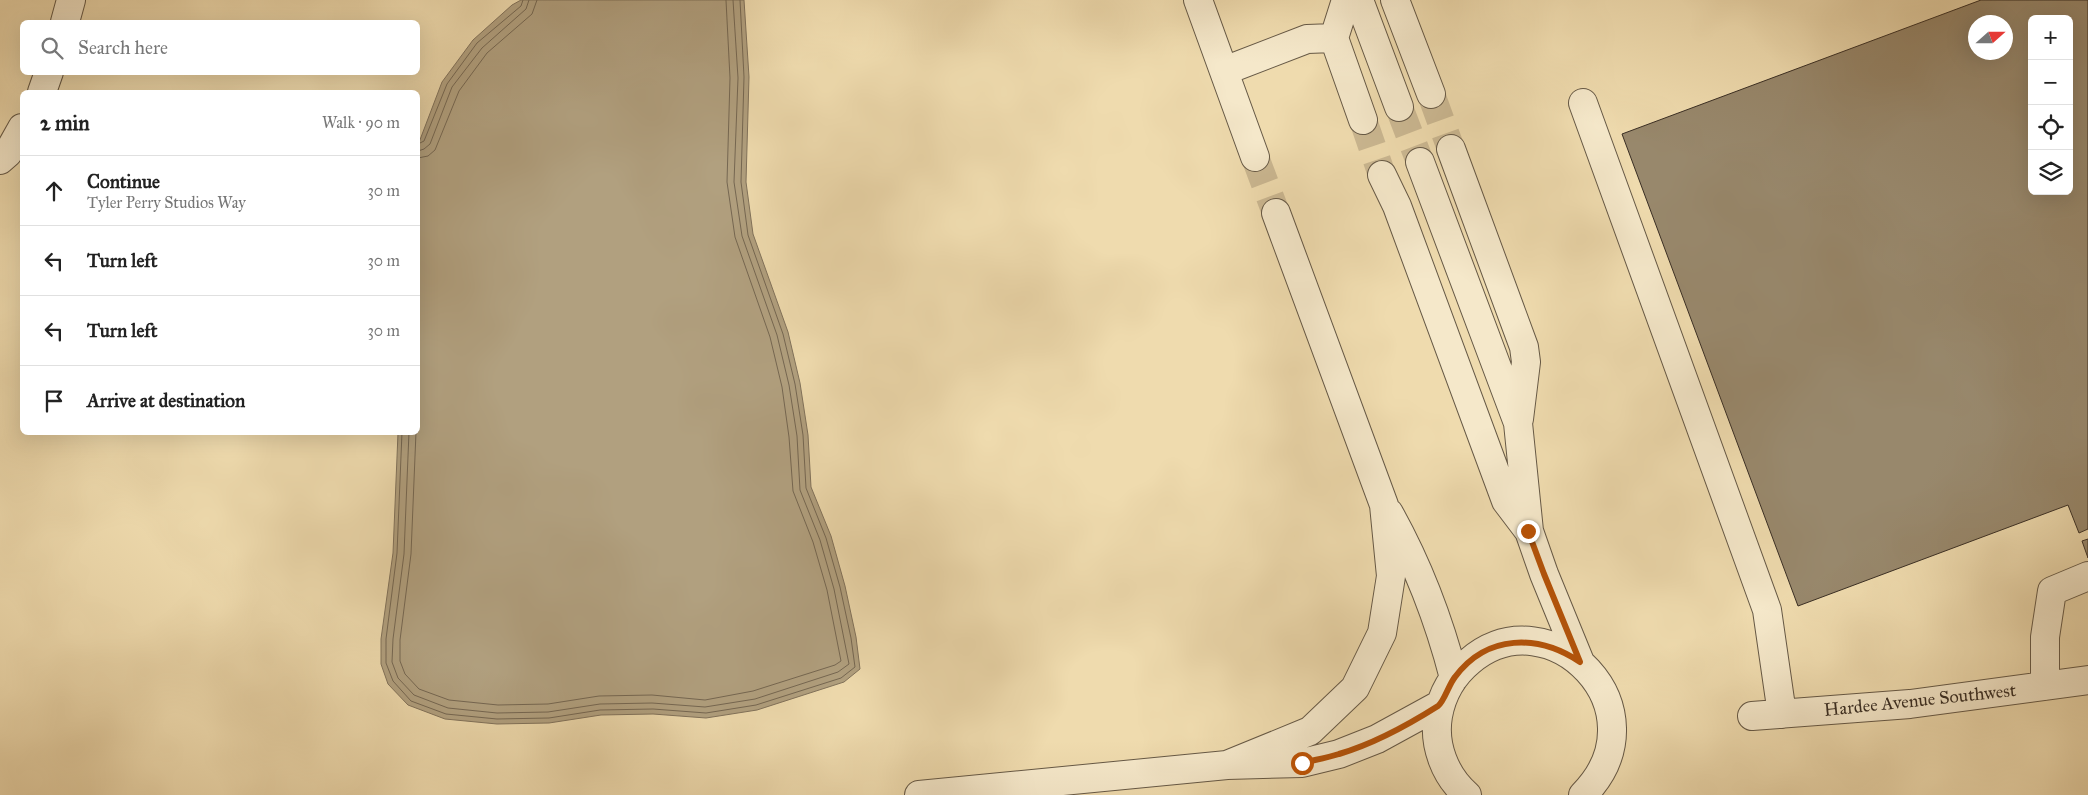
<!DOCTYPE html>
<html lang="en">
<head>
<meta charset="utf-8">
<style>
  :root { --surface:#fff; --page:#f2f2f2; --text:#222; --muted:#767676; --line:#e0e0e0 }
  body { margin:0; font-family:"IM FELL Great Primer",serif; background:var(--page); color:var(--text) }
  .controls { position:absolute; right:15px; top:15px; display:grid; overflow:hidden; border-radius:8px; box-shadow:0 5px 20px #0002 }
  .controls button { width:45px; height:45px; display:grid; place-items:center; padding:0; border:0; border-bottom:1px solid var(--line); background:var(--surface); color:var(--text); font:25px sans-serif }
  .compass { position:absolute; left:1968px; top:15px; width:45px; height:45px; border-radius:50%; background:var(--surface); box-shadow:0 5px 20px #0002; rotate:69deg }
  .stop { position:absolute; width:15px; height:15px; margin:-11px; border:4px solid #b45309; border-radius:50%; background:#fff }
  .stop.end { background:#b45309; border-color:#fff; box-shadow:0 1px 5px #0008 }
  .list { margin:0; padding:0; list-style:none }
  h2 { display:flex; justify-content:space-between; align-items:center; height:65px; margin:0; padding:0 20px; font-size:21px }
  h2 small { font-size:16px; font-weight:400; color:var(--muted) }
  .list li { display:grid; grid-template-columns:32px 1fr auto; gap:15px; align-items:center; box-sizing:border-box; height:70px; padding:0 20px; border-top:1px solid var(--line) }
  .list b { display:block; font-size:19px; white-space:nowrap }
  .list p { margin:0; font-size:16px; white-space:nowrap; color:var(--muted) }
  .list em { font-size:16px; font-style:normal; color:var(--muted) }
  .icon { flex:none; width:28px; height:28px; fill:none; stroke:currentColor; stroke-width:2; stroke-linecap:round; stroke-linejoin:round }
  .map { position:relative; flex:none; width:2088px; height:795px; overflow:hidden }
  .search { position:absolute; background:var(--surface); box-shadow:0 5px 20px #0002; left:20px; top:20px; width:400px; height:55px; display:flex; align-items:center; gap:12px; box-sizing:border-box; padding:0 18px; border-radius:8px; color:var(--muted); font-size:19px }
  .panel { position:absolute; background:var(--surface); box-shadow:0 5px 20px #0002; left:20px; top:90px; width:400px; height:345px; border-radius:8px }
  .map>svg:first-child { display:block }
</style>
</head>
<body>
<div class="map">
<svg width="2088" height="795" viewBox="0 0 2088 795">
  <rect width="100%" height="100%" fill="#efdbae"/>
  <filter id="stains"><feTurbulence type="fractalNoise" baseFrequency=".004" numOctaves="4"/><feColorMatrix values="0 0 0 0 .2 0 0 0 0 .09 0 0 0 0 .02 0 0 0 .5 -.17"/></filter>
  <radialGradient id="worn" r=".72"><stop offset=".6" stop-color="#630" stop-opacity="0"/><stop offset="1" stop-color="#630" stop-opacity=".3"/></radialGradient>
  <!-- water -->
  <path fill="#b1a07f" stroke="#81725b" d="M521 0H744L749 77 746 182 753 234 788 332 800 383 808 435 811 487 831 536 845 586 856 637 860 669 844 682 757 710 706 718 653 714 601 715 549 723 497 724 445 719 408 705 388 684 381 664V639L393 553 398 433 418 432V145L442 82 473 40 512 5Z"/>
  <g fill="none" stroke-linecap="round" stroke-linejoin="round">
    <!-- shore -->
    <path stroke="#756752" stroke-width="1" d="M418 144 424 141 447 84 477 43 521 6 523 0
      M418 151 424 149 430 144 452 87 482 48 526 9 529 0
      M418 158 428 156 435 150 459 91 487 53 532 14 537 0
      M402 432 397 553 386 639V663L393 681 411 701 446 714 497 719 549 718 600 710 653 709 706 713 756 705 841 678 855 667 851 638 840 587 826 538 806 488 803 435 795 384 783 334 748 235 741 182 744 77 740 0
      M409 432 404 554 393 639 392 662 398 678 414 695 448 708 497 713 548 712 600 704 652 703 705 707 755 699 838 672 849 664 834 589 820 540 800 490 797 436 789 385 777 335 742 236 734 182 738 78 733 0
      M416 432 411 554 400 640V661L405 674 419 689 449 700 498 705 548 704 599 696 652 695 705 700 753 691 835 665 841 661 827 590 813 542 793 491 789 437 782 387 770 337 735 237 727 182 730 78 726 0"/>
  </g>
  <!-- building -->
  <path fill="#98886c" stroke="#392e24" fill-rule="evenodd" d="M1981 0H2088V529L2079 533 2068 505 1798 606 1622 134ZM2032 19H2069V191H2032ZM1976 22H2006V52H1976Z
    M2088 539V558L2082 541Z"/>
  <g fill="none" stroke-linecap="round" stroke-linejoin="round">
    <!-- minor-tunnel -->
    <path stroke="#cbb892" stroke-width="28" stroke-dasharray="28 14" stroke-linecap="butt" d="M1431 94 1451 149
      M1399 107 1420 162
      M1363 120 1382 175
      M1255 157 1276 213"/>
    <defs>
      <path id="minor" d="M1198 0 1255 157
        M1346 0 1334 38 1363 120
        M1359 0 1399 107
        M1395 0 1431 94
        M65 22 71 0
        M1224 71 1307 39 1334 38
        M42 92 49 72
        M1583 103 1767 610 1782 714
        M1451 149 1524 347 1526 362 1519 419
        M0 160 8 153 22 128
        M1420 162 1518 423 1529 531 1544 574 1580 662
        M1382 175 1397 206 1506 501 1528 530
        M1389 513C1418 565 1439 620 1454 678
        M2045 686V637L2052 591 2088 576
        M1752 716 1910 704 2088 680
        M1227 765 1310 731 1355 688 1382 633 1391 576 1384 505 1276 213
        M919 795 1227 765 1302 763 1339 754 1377 739 1441 704
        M1467 795C1445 776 1433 745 1438 716 1442 694 1453 675 1470 661 1550 593 1667 710 1583 795"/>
    </defs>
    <!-- minor casing -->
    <use href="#minor" stroke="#665946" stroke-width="30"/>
    <!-- minor -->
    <use href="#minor" stroke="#f5e8ca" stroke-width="28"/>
  </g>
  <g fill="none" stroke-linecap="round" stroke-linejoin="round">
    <!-- route -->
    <path stroke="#b45309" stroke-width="6" d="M1302 763C1314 760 1327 758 1339 754 1373 744 1408 725 1438 706 1444 702 1449 684 1455 677 1487 634 1538 634 1580 662L1544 574 1528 531"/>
  </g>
  <g text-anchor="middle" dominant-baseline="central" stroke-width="5" stroke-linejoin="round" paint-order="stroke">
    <!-- street labels -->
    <g font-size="18" fill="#392e24" stroke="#f5e8ca">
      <text transform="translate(1920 700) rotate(-6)">Hardee Avenue Southwest</text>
    </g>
  </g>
  <rect width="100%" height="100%" filter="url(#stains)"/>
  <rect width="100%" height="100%" fill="url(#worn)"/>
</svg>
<div class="controls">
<button>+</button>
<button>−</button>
<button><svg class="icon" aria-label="locate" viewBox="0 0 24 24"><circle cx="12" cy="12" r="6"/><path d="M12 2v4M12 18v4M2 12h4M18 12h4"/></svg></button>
<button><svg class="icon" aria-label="layers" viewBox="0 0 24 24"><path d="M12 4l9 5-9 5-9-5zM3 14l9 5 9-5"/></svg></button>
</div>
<svg class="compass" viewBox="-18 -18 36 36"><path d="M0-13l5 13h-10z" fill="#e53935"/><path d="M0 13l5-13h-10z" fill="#767676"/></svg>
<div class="stop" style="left:1302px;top:763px"></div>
<div class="stop end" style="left:1528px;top:531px"></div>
<div class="search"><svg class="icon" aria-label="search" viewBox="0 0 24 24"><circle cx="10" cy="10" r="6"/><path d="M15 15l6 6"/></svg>Search here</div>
<section class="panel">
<h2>2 min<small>Walk · 90 m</small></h2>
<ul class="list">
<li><svg class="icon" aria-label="ahead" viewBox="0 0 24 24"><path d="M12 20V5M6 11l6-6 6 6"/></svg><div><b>Continue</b><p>Tyler Perry Studios Way</p></div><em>30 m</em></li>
<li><svg class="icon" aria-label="left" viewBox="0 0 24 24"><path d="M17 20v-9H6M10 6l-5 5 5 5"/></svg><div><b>Turn left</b></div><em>30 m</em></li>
<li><svg class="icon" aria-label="left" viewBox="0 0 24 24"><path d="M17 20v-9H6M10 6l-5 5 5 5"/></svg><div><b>Turn left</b></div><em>30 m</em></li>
<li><svg class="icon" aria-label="arrive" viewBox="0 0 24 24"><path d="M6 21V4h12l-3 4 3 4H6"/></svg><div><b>Arrive at destination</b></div></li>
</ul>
</section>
</div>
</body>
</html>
